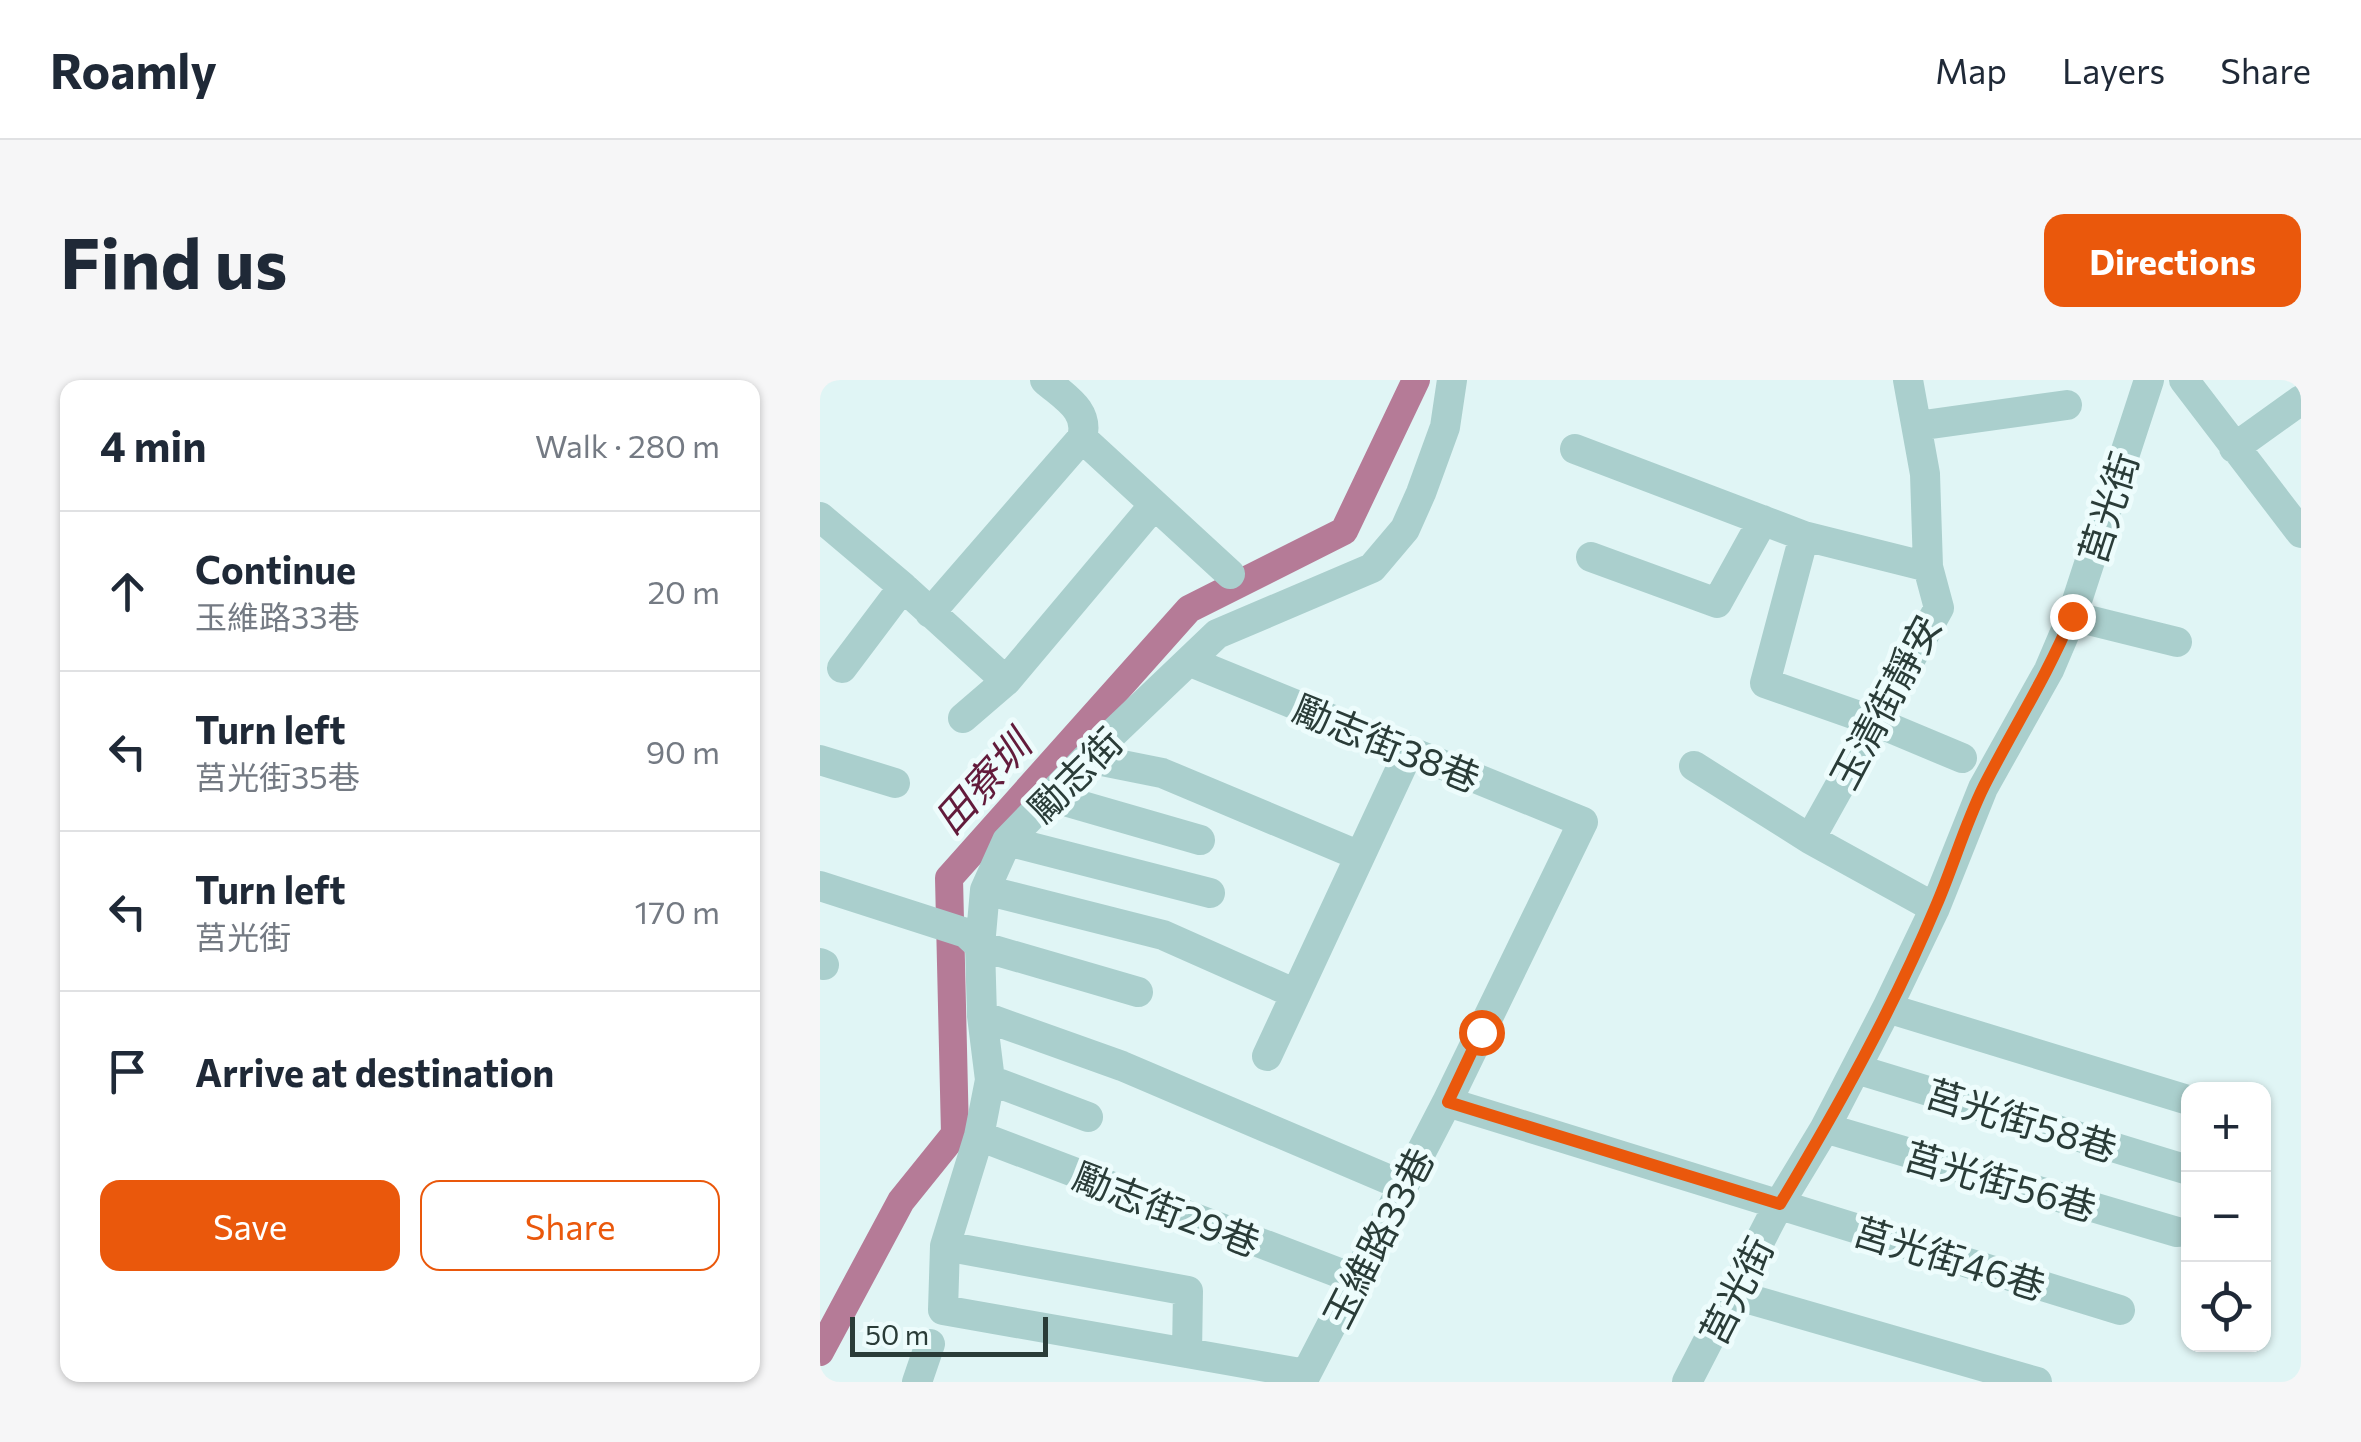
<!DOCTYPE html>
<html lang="en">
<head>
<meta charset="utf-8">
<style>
  :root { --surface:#fff; --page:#f6f6f7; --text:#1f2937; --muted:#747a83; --line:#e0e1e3; --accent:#ea580c }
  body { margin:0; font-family:Commissioner,"Noto Sans TC",sans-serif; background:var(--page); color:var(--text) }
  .controls { position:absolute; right:30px; bottom:30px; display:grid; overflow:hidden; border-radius:20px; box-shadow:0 2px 8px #0004 }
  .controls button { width:90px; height:90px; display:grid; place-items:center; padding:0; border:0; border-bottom:2px solid var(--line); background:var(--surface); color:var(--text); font:50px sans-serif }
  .scale { position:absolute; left:30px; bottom:25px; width:198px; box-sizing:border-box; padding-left:10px; border:5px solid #2a3c38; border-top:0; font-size:28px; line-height:35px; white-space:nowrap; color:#2a3c38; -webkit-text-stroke:8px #edfcfc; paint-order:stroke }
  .stop { position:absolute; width:30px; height:30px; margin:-22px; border:8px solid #ea580c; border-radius:50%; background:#fff }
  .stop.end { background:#ea580c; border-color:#fff; box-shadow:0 2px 10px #0008 }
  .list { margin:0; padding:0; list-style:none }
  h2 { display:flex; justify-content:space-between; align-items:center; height:130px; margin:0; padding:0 40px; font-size:42px }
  h2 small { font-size:32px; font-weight:400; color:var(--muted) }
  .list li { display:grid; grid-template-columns:65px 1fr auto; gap:30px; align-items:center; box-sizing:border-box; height:160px; padding:0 40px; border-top:2px solid var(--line) }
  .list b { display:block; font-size:38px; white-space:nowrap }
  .list p { margin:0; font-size:32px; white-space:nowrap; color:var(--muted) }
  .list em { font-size:32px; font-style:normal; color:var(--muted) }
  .actions { display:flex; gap:20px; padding:30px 40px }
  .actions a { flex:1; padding:22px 0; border:2px solid var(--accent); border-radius:20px; text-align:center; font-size:35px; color:var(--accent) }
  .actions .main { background:var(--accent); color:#fff }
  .icon { flex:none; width:55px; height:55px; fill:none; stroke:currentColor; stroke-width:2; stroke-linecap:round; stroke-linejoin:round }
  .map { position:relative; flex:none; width:1481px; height:1002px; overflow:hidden; border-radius:20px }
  header { display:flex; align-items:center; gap:60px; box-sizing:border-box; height:140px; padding:0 50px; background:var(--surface); border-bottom:2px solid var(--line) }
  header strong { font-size:48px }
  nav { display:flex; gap:55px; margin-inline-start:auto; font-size:35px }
  .intro { display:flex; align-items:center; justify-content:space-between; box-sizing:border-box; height:240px; padding:0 60px }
  h1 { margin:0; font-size:70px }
  .button { padding:25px 45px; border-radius:20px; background:var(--accent); color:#fff; font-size:35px; font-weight:700 }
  main { display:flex; gap:60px; padding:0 60px }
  aside { flex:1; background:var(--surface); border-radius:20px; box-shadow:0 2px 8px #0004 }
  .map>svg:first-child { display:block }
</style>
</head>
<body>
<header>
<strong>Roamly</strong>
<nav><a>Map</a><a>Layers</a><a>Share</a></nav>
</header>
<div class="intro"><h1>Find us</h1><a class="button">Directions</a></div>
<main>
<aside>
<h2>4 min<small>Walk · 280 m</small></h2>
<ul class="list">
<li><svg class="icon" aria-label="ahead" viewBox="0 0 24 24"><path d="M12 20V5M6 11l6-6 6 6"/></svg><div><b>Continue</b><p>玉維路33巷</p></div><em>20 m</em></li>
<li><svg class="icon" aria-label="left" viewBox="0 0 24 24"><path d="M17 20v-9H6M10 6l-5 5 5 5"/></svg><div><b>Turn left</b><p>莒光街35巷</p></div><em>90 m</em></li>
<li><svg class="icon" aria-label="left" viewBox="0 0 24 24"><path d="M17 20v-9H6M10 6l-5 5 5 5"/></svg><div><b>Turn left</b><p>莒光街</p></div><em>170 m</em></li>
<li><svg class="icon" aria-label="arrive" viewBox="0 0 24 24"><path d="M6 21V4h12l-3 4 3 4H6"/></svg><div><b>Arrive at destination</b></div></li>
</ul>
<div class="actions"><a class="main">Save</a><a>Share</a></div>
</aside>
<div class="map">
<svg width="1481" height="1002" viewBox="0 0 1481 1002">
  <rect width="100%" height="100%" fill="#e0f5f5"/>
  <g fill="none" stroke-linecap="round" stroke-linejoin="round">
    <!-- canal -->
    <path stroke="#b57b97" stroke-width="28" d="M0 972 81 821 135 754 129 498 369 229 524 151 596 0"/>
    <!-- minor -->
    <path stroke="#aacfcd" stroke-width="30" d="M1364 0 1481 153
      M1097 46 1247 25
      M262 58 410 194
      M1414 68 1481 20
      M755 69 984 156 1108 187
      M0 137 83 207 186 301 143 338
      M984 156 945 303 1056 342 1142 378
      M771 177 897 223 943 140
      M110 233 262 58C270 30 244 17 225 0
      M1252 236 1357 262
      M371 282 763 442 627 722 482 1002
      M22 288 83 207
      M186 301 334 125
      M267 378 342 393 540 476
      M0 380 75 403
      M874 386 990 459 1115 528
      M231 417 380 460
      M990 459 1119 228 1108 187 1105 94 1088 0
      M187 461 390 513
      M0 506 146 553 160 566 318 612
      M165 510 343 555 476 614
      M0 583 4 585
      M1067 628 1368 720
      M162 636 302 686 584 806
      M447 676 589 371
      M1036 689 1368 790
      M170 700 268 737
      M627 722 1300 930
      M1005 748 1357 852
      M159 756 535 899
      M125 866 368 911 367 973
      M915 915 1217 1002
      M486 994 123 930 125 866 159 756 170 700 162 636 160 566 165 510 187 461 267 378 397 254 552 188 585 149 601 113 625 47 632 0
      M97 1002 110 964
      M867 1002 959 824 1005 748 1067 628 1115 528 1163 408 1229 290 1252 236 1329 0"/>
  </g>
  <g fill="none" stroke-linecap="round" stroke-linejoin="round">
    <!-- route -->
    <path stroke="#ea580c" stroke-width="12" d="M661 652 628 722 960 824C1017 729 1073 629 1116 526 1133 487 1145 444 1164 406 1193 349 1227 296 1252 236"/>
  </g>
  <g text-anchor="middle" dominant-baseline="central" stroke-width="10" stroke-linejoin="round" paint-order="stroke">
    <!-- street labels -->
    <g font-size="38" fill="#2a3c38" stroke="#edfcfc">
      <text transform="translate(1287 127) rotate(-72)">莒光街</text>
      <text transform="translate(1064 321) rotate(-62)">玉清街靜安</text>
      <text transform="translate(567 362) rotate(22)">勵志街38巷</text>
      <text transform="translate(254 394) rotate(-45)">勵志街</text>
      <text transform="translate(1202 739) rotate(17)">莒光街58巷</text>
      <text transform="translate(1181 800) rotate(16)">莒光街56巷</text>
      <text transform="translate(347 828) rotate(21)">勵志街29巷</text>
      <text transform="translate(557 857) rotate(-63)">玉維路33巷</text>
      <text transform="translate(1130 877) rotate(17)">莒光街46巷</text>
      <text transform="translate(915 910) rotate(-63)">莒光街</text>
    </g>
    <!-- water labels -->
    <g font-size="40" font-style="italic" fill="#621b3b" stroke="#edfcfc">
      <text transform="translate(161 401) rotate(-48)">田寮圳</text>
    </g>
  </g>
</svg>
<div class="controls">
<button>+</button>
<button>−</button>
<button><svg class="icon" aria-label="locate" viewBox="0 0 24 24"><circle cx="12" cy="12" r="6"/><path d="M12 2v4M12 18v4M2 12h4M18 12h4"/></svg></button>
</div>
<div class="scale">50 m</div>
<div class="stop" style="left:661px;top:652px"></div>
<div class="stop end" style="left:1252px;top:236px"></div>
</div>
</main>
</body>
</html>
